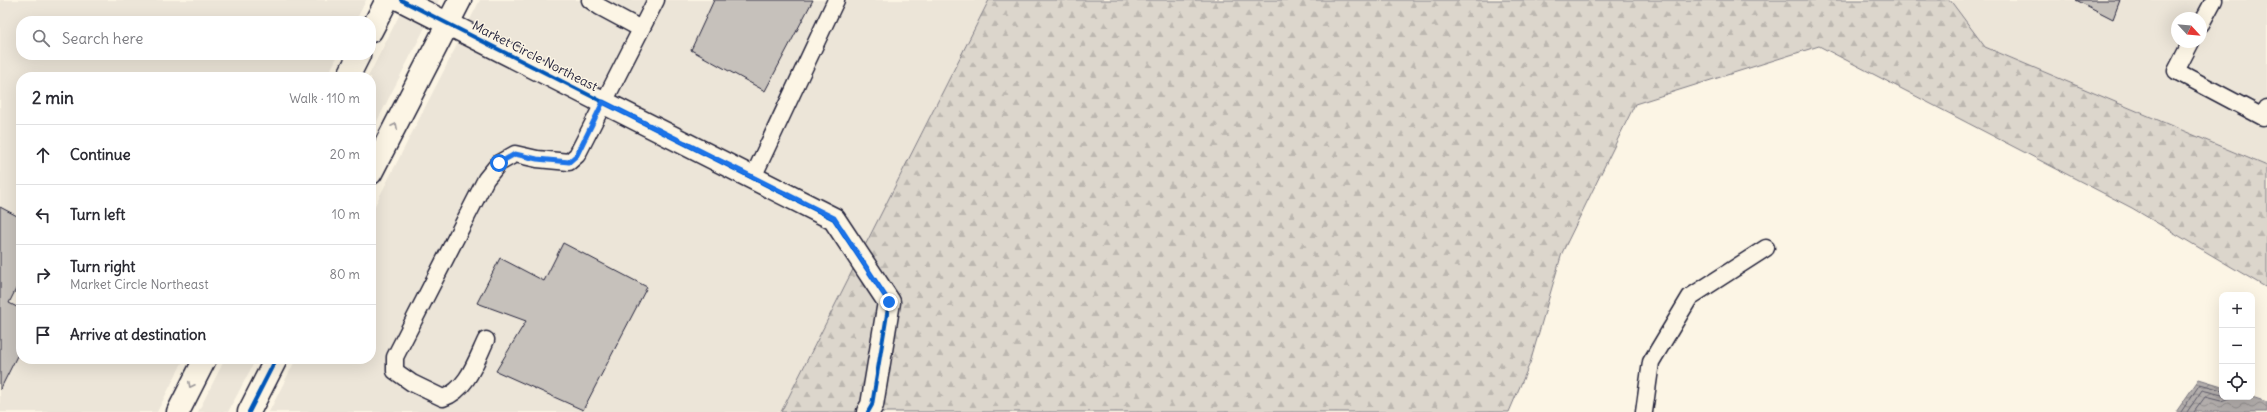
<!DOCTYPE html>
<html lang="en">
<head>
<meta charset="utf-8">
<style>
  :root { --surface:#fff; --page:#f2f2f3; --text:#2b2b33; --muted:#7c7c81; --line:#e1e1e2 }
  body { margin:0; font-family:Delius,sans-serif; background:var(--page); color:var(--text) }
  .controls { position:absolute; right:12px; bottom:12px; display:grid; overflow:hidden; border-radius:8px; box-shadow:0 4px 16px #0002 }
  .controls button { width:36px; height:36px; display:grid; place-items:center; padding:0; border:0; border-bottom:1px solid var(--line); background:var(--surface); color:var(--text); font:20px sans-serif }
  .compass { position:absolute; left:2171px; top:12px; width:36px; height:36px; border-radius:50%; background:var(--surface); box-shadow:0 4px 16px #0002; rotate:116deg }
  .stop { position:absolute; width:12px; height:12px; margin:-9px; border:3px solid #1a73e8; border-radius:50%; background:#fff }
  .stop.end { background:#1a73e8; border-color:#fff; box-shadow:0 1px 4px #0008 }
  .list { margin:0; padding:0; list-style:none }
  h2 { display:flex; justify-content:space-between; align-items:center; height:52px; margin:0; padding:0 16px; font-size:17px }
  h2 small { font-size:13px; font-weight:400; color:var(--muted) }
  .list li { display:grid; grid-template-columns:26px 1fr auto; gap:12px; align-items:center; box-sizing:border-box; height:60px; padding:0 16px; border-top:1px solid var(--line) }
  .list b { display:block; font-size:15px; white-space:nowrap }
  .list p { margin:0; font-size:13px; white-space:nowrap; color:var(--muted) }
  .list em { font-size:13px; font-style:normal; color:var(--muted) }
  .icon { flex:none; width:22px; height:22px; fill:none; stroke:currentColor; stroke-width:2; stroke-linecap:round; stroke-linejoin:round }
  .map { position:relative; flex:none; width:2267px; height:412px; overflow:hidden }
  .search { position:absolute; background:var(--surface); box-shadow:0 4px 16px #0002; left:16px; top:16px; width:360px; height:44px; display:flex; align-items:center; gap:10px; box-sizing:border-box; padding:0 14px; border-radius:16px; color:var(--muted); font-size:15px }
  .panel { position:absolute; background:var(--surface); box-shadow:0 4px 16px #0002; left:16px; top:72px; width:360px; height:292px; border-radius:16px }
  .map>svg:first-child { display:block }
</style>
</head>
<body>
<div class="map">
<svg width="2267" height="412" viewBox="0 0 2267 412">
  <defs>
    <pattern id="forest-firs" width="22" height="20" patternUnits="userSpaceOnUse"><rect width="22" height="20" fill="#dcd6cc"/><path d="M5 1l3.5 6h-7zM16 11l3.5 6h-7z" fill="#bcb7b0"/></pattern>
    <pattern id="water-waves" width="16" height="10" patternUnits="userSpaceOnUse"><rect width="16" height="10" fill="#b2adab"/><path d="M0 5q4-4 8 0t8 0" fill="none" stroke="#908c8c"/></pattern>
  </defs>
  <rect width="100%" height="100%" fill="#fcf5e5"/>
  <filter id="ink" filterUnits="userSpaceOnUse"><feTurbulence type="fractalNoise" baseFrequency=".025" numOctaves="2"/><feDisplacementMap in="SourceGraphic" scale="8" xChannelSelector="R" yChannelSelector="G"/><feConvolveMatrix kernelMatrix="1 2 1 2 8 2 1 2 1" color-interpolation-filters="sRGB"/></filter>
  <g filter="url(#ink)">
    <!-- built -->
    <path fill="#ece5d8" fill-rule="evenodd" d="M0 0H366L356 21H21V55H338L327 77H21V359H184L157 412H0Z
      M407 0H439L371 133V77H368Z
      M480 0H989L781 412H269L296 359H371V213Z
      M1950 0H2267V166L1985 47ZM2177 18H2201V42H2177Z
      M225 359H256L228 412H198Z"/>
    <!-- forest -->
    <path fill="url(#forest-firs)" stroke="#7f7c84" d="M989 0H1950L1985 47 2267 166V288L2132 208 1819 46 1635 104 1562 253 1530 363 1509 412H781Z"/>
    <!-- water -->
    <path fill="url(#water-waves)" stroke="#78757e" d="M2199 379 2222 386V397H2252L2267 402V412H2176Z"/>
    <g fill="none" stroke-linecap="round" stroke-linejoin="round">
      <!-- shore -->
      <path stroke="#5c5a68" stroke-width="1" d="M2181 412 2200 384 2222 390
        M2187 412 2202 390 2222 395
        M2194 412 2205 397 2221 401 2232 397"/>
    </g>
    <!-- building -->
    <path fill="#c6c1bb" stroke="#22223b" d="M714 0H813L765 91 691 50Z
      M2076 0H2120L2113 19Z
      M0 207 21 218V279L9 303 21 309V348L0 390Z
      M563 243 647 287 583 410 496 371 526 321 477 303 500 258 544 281Z"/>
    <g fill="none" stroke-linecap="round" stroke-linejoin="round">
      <defs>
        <path id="lane" d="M590 0 600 7 641 29
          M2201 24 2214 0
          M2191 42 2176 71 2263 117 2267 108
          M753 177 836 0
          M486 340C476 361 467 390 443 398L412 383 395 371V357L486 179 499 163 515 154 537 159 569 162 577 155 656 0
          M1644 412 1651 362 1690 297 1766 248"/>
        <path id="street" d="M401 0 834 219 889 302 872 405 868 412"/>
        <path id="secondary" d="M371 31 387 0
          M348 77 359 55
          M371 173 460 0
          M178 412 205 359
          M249 412 276 359"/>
      </defs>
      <!-- lane casing -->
      <use href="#lane" stroke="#22223b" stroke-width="19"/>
      <!-- street casing -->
      <use href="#street" stroke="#22223b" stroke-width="25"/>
      <!-- secondary casing -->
      <use href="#secondary" stroke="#22223b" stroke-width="25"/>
      <!-- lane -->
      <use href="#lane" stroke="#fcf5e5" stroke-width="16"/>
      <!-- street -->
      <use href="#street" stroke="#fcf5e5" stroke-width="22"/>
      <!-- secondary -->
      <use href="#secondary" stroke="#fcf5e5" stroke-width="22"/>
      <defs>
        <path id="cycleway" d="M401 0 834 219 889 302 872 405 868 412
          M249 412 276 359"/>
      </defs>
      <!-- cycleway casing -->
      <use href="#cycleway" stroke="#fcf5e5" stroke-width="6"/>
      <!-- cycleway -->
      <use href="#cycleway" stroke="#0057b8" stroke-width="4"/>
    </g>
    <!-- one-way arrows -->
    <defs><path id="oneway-chevron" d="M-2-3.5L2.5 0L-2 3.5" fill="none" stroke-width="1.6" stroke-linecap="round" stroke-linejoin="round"/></defs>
    <g stroke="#9a9698">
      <use href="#oneway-chevron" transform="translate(395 126) rotate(-63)"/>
      <use href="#oneway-chevron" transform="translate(191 385) rotate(117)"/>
    </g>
  </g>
  <g fill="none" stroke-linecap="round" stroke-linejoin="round" filter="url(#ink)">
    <!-- route -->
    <path stroke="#1a73e8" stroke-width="5" d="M499 163 515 154 537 159 569 162 577 155 603 102 834 218 889 302"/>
  </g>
  <g text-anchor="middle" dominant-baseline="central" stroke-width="3" stroke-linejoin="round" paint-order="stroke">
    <!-- street labels -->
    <g font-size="13" fill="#22223b" stroke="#fcf5e5">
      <text transform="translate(535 56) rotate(27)">Market Circle Northeast</text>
    </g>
  </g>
</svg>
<div class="controls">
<button>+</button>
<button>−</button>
<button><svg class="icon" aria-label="locate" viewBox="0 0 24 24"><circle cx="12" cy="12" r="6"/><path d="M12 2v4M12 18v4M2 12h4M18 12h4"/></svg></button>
</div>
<svg class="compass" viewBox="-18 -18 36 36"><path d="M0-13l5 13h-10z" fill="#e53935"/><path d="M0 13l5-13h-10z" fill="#7c7c81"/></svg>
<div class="stop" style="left:499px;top:163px"></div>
<div class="stop end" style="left:889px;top:302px"></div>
<div class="search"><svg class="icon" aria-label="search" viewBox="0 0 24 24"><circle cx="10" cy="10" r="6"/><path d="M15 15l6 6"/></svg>Search here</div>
<section class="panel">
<h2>2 min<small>Walk · 110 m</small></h2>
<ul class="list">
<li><svg class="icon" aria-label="ahead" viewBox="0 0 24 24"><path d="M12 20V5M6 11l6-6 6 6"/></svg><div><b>Continue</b></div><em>20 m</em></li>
<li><svg class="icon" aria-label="left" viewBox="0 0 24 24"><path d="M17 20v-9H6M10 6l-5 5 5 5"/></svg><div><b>Turn left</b></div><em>10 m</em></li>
<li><svg class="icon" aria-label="right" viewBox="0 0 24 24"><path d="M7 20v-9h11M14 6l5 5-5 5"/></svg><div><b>Turn right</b><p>Market Circle Northeast</p></div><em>80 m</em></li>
<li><svg class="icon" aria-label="arrive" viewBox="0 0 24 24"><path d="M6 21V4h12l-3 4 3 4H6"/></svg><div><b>Arrive at destination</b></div></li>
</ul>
</section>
</div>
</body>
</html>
